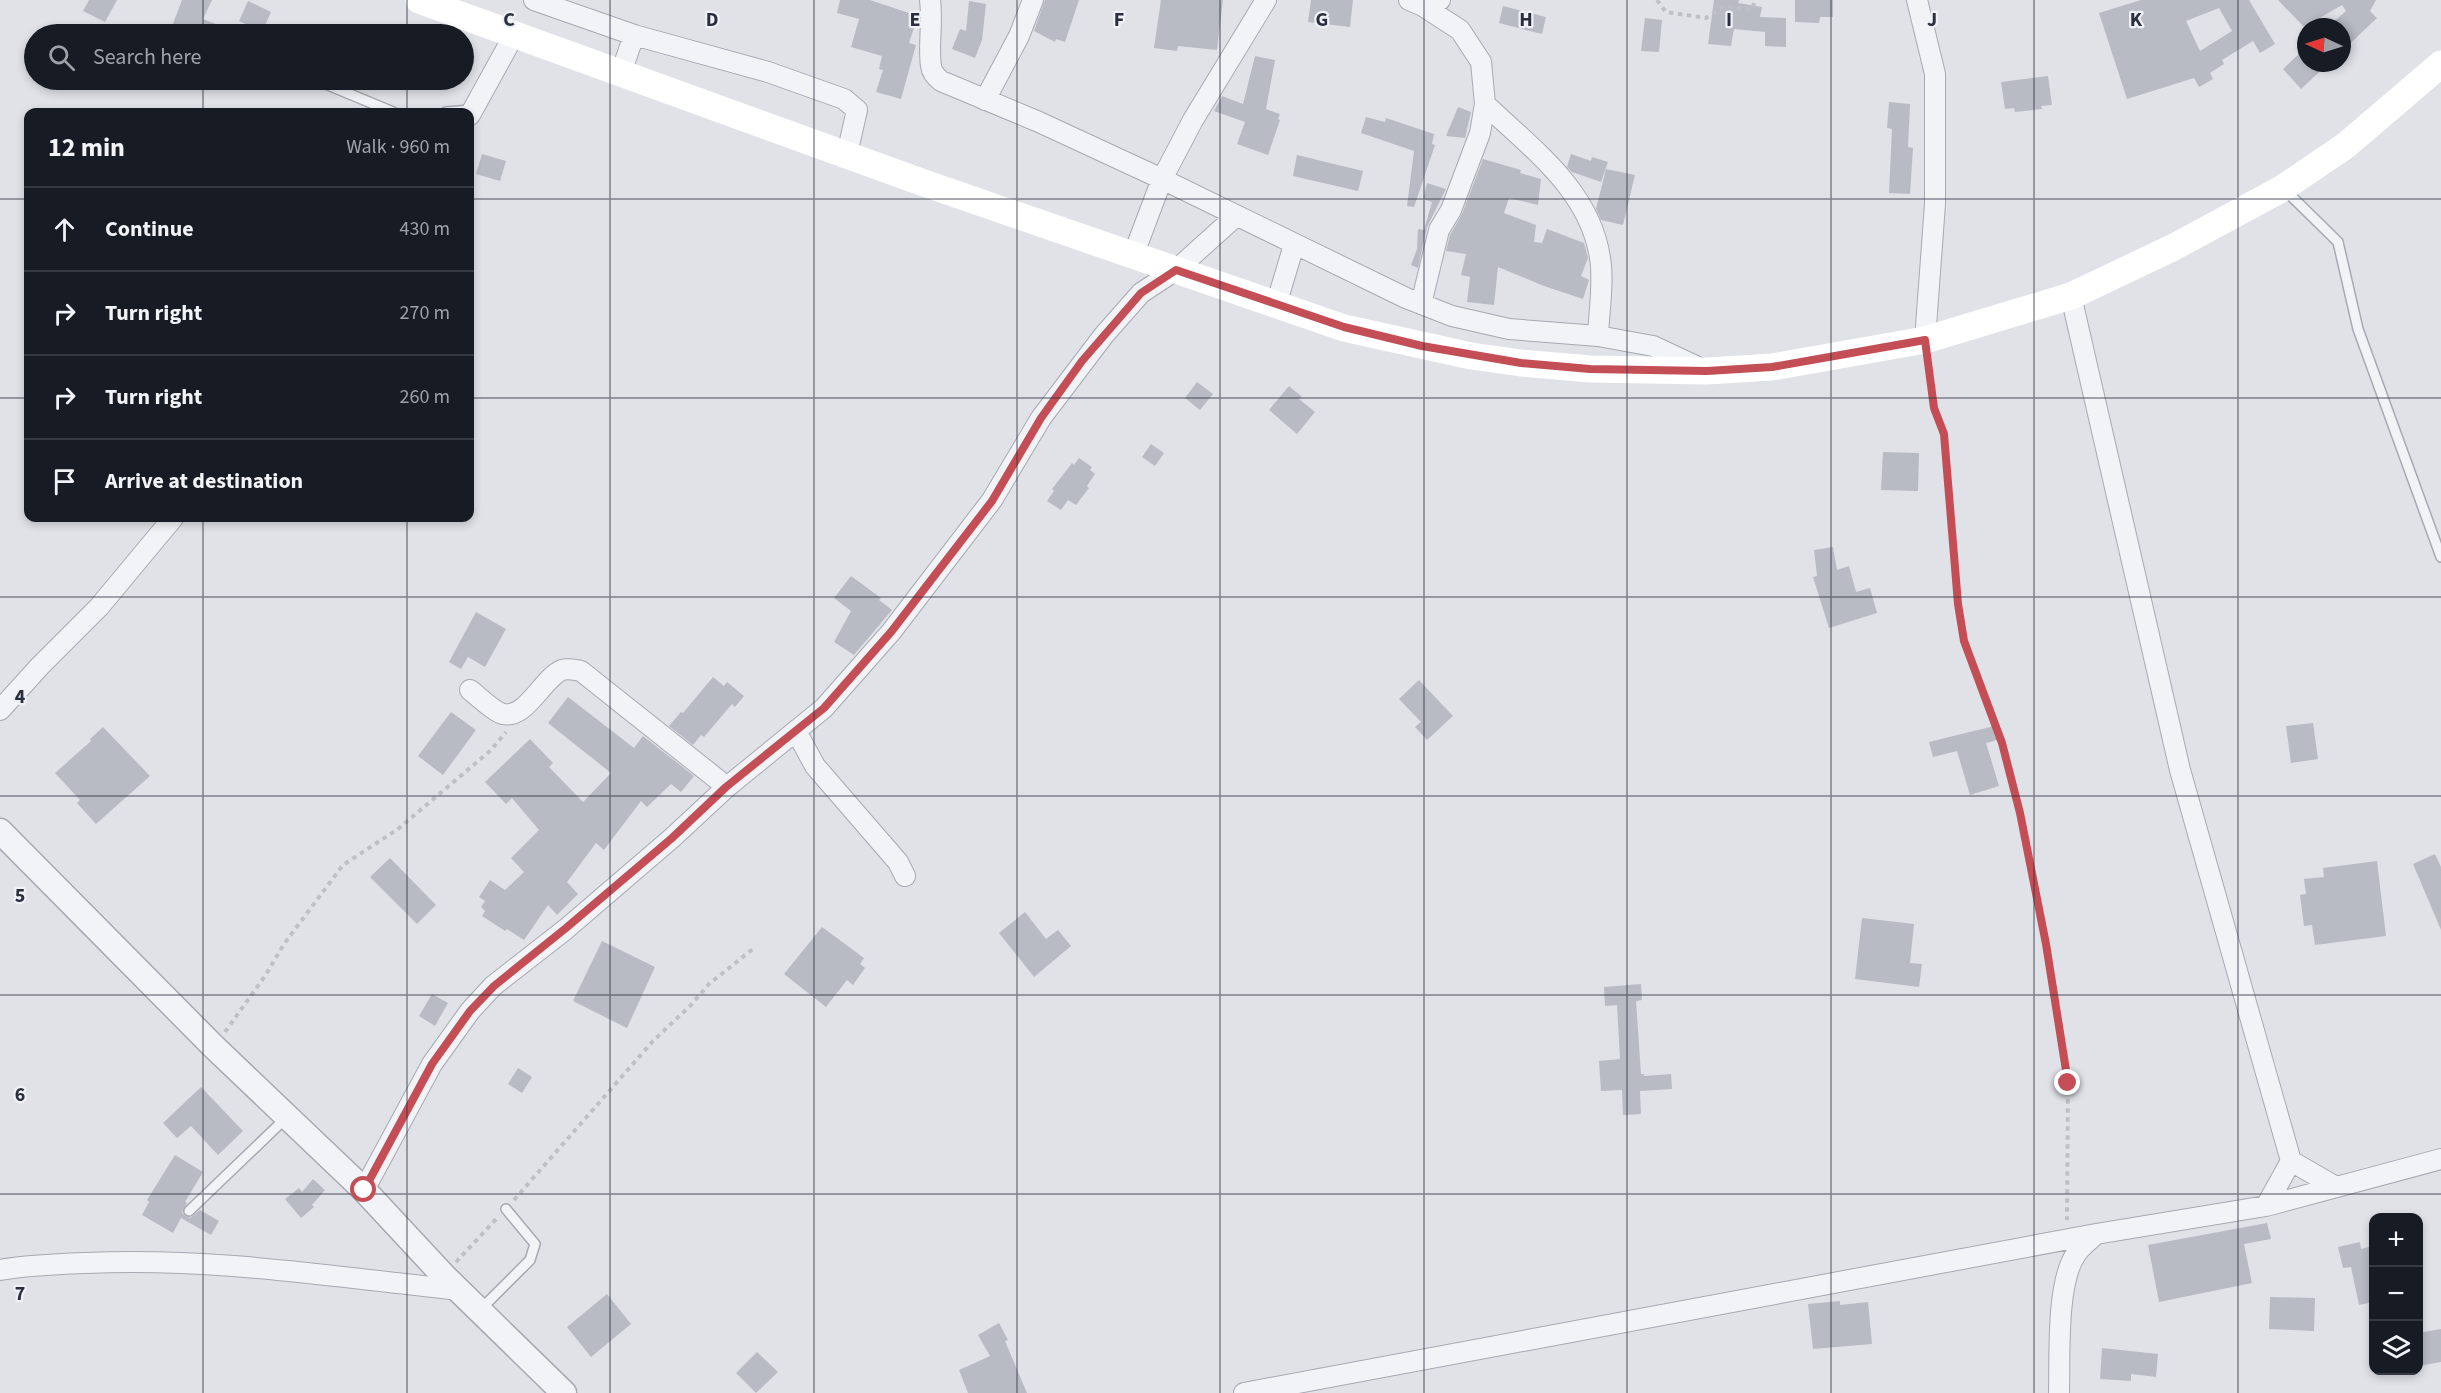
<!DOCTYPE html>
<html lang="en">
<head>
<meta charset="utf-8">
<style>
  :root { --surface:#171b24; --page:#242831; --text:#f1f3f6; --muted:#9ea1a6; --line:#363941 }
  body { margin:0; font-family:"Source Sans 3",sans-serif; background:var(--page); color:var(--text) }
  .controls { position:absolute; right:18px; bottom:18px; display:grid; overflow:hidden; border-radius:12px; box-shadow:0 3px 9px #0003 }
  .controls button { width:54px; height:54px; display:grid; place-items:center; padding:0; border:0; border-bottom:2px solid var(--line); background:var(--surface); color:var(--text); font:30px sans-serif }
  .compass { position:absolute; left:2297px; top:18px; width:54px; height:54px; border-radius:50%; background:var(--surface); box-shadow:0 3px 9px #0003; rotate:274deg }
  .stop { position:absolute; width:18px; height:18px; margin:-14px; border:4px solid #c44e56; border-radius:50%; background:#fff }
  .stop.end { background:#c44e56; border-color:#fff; box-shadow:0 2px 6px #0008 }
  .list { margin:0; padding:0; list-style:none }
  h2 { display:flex; justify-content:space-between; align-items:center; height:78px; margin:0; padding:0 24px; font-size:26px }
  h2 small { font-size:20px; font-weight:400; color:var(--muted) }
  .list li { display:grid; grid-template-columns:39px 1fr auto; gap:18px; align-items:center; box-sizing:border-box; height:84px; padding:0 24px; border-top:2px solid var(--line) }
  .list b { display:block; font-size:22px; white-space:nowrap }
  .list em { font-size:20px; font-style:normal; color:var(--muted) }
  .icon { flex:none; width:33px; height:33px; fill:none; stroke:currentColor; stroke-width:2; stroke-linecap:round; stroke-linejoin:round }
  .map { position:relative; flex:none; width:2441px; height:1393px; overflow:hidden }
  .search { position:absolute; background:var(--surface); box-shadow:0 3px 9px #0003; left:24px; top:24px; width:450px; height:66px; display:flex; align-items:center; gap:15px; box-sizing:border-box; padding:0 21px; border-radius:33px; color:var(--muted); font-size:22px }
  .panel { position:absolute; background:var(--surface); box-shadow:0 3px 9px #0003; left:24px; top:108px; width:450px; height:414px; border-radius:12px }
  .map>svg:first-child { display:block }
</style>
</head>
<body>
<div class="map">
<svg width="2441" height="1393" viewBox="0 0 2441 1393">
  <rect width="100%" height="100%" fill="#e0e2e8"/>
  <!-- building -->
  <path fill="#b8bbc4" fill-rule="evenodd" d="M89 0H117L105 22 83 11Z
    M182 0H212L203 19 239 33V34H188L171 29Z
    M840 0H870L918 16 909 43 916 45 901 99 876 92 883 70 879 69 882 56 851 47 859 19 837 13Z
    M1045 0H1079L1065 42 1056 39 1055 42 1034 31Z
    M1161 0H1223L1217 50 1178 46 1177 51 1154 48Z
    M1311 0H1353L1350 27 1308 22Z
    M1714 0H1739L1738 3 1762 7 1760 17 1786 18V47L1765 46V32L1734 29 1731 46 1708 44Z
    M1795 0H1833V17H1820L1819 23 1795 22Z
    M2141 0H2249L2275 44 2260 53 2253 41 2222 60 2224 64 2210 73 2213 79 2199 87 2194 78 2127 99 2099 13ZM2219 8 2232 31 2200 51 2186 21Z
    M2278 0H2376L2370 11 2377 18 2342 51V27H2328L2346 11 2342 5 2304 27Z
    M248 1 271 12 262 32 239 21Z
    M969 1 986 4 982 40 975 58 952 49 960 29 966 31Z
    M1503 6 1546 17 1542 34 1499 23Z
    M1645 18 1662 20 1659 52 1641 51Z
    M2306 47V63H2329L2301 89 2283 69Z
    M1255 56 1275 60 1266 109 1280 114 1278 119 1280 120 1268 155 1237 144 1245 122 1214 111 1222 96 1243 104Z
    M2048 76 2052 105 2041 106 2042 109 2015 112 2014 108 2005 109 2001 82Z
    M1889 102 1910 104 1908 147 1913 148 1910 194 1889 193 1892 129 1887 128Z
    M1458 107 1471 112 1465 138 1446 136Z
    M1366 117 1385 122 1386 118 1434 134 1432 144 1435 145 1414 207 1407 206 1414 151 1361 133Z
    M482 154 506 161 500 181 476 174Z
    M1571 154 1591 161 1592 157 1608 162 1601 182 1572 172 1567 167Z
    M1297 155 1363 171 1358 191 1293 176Z
    M1483 159 1521 170 1520 173 1541 179 1538 205 1509 198 1504 213 1536 225 1534 242 1542 243 1547 229 1584 243 1588 258 1581 276 1589 280 1583 299 1544 286 1498 267 1494 305 1467 302 1470 277 1461 275 1466 254 1446 251 1450 235 1462 214Z
    M1606 169 1635 175 1623 225 1601 220 1596 209Z
    M1427 183 1446 189 1427 227 1418 268 1411 265 1417 249 1418 229 1424 230 1432 202 1423 199Z
    M1197 382 1213 394 1200 410 1185 398Z
    M1289 386 1302 397 1299 399 1315 412 1297 434 1269 410Z
    M1151 444 1164 453 1155 466 1142 457Z
    M1883 452 1919 453 1918 491 1881 490Z
    M1079 458 1092 467 1090 470 1095 474 1087 486 1089 488 1076 505 1068 500 1061 510 1047 501 1054 491 1052 489 1072 463 1074 465Z
    M1833 547 1837 570 1849 566 1856 592 1870 588 1877 613 1829 628 1813 577 1817 576 1814 550Z
    M851 576 881 598 879 600 892 610 854 655 834 642 851 611 834 598Z
    M476 612 506 629 485 667 468 657 461 669 449 662Z
    M713 677 724 686 727 682 744 696 735 707 732 704 704 737 701 735 693 745 669 726 681 712 683 713Z
    M1419 680 1453 716 1427 740 1415 727 1421 722 1399 699Z
    M568 697 634 748 643 736 694 776 681 792 671 784 647 807 641 801 604 850 596 843 567 882 578 894 557 915 548 905 524 940 507 929 505 931 482 916 485 911 481 907 485 901 479 897 490 880 505 890 524 872 511 858 539 830 512 798 506 804 485 782 530 739 553 763 549 767 583 802 611 773 548 723Z
    M451 712 476 730 443 775 418 756Z
    M2313 723 2318 759 2291 763 2286 726Z
    M1994 726 1997 740 1986 743 1999 786 1970 795 1957 751 1933 757 1929 742Z
    M103 727 150 776 96 824 77 803 80 800 55 773 91 741 90 739Z
    M2435 854 2441 867V930L2413 864Z
    M390 858 436 905 417 924 370 877Z
    M2377 861 2386 936 2315 945 2312 925 2304 926 2300 895 2306 894 2304 879 2324 877 2323 868Z
    M1025 912 1046 939 1058 930 1071 946 1034 977 999 933Z
    M1862 918 1914 924 1910 963 1922 964 1919 987 1855 979Z
    M822 927 864 958 860 964 865 968 853 985 847 980 826 1007 784 974Z
    M602 941 655 967 627 1028 573 1001Z
    M1641 984 1642 1000 1636 1001 1641 1074H1644V1076L1671 1074 1672 1089 1640 1091 1641 1114 1623 1115 1622 1090 1601 1091 1599 1061 1620 1059 1617 1005 1605 1006 1604 987Z
    M432 994 448 1003 435 1026 419 1016Z
    M518 1068 532 1077 522 1093 508 1084Z
    M201 1087 243 1131 218 1155 191 1126 177 1138 163 1123Z
    M175 1155 203 1172 185 1202 187 1203 182 1212 185 1216 190 1218 200 1210 219 1221 211 1235 181 1218 173 1233 142 1215 149 1202 147 1200Z
    M313 1179 325 1190 312 1205 314 1207 301 1218 285 1199 299 1188 302 1192Z
    M2267 1223 2271 1239 2244 1244 2252 1283 2159 1302 2148 1245Z
    M2360 1242 2361 1249 2373 1246V1302L2359 1305 2351 1267 2343 1268 2338 1247Z
    M607 1294 631 1324 591 1357 567 1327Z
    M2270 1297 2315 1298 2314 1331 2269 1329Z
    M1840 1301V1305L1868 1302 1872 1344 1813 1349 1808 1304Z
    M999 1323 1008 1340 1005 1341 1027 1393H968L959 1370 990 1356 978 1335Z
    M2441 1329V1362L2418 1366V1333Z
    M2102 1348 2158 1354 2156 1377 2131 1374V1381L2100 1379Z
    M757 1352 778 1372 756 1393 736 1373Z"/>
  <g fill="none" stroke-linecap="round" stroke-linejoin="round">
    <defs>
      <path id="service" d="M316 80 393 112
        M446 112 471 110
        M2285 190 2338 242 2358 329 2441 557
        M189 1211 287 1117
        M480 1310 530 1260 535 1244 506 1209"/>
      <path id="minor" d="M534 0 634 35
        M930 0C933 23 928 46 931 66 932 73 936 77 941 81L1039 122 1162 179 1406 298 1452 316 1509 329 1598 336 1653 346 1700 368
        M1409 0 1423 6 1440 0
        M1917 0 1935 74V204L1925 340
        M621 73 634 35 768 72 844 99 857 110 847 154
        M985 100 1019 36 1033 0
        M1485 104C1532 149 1590 190 1600 258 1604 281 1599 312 1598 336
        M470 115 514 35
        M1133 256 1162 179 1193 120 1266 0
        M2071 296 2180 770 2291 1161 2336 1187
        M1421 304 1439 230 1451 210 1480 133 1485 104 1481 62 1460 30 1423 6
        M1276 305 1294 245
        M470 690C479 697 490 708 500 713 525 723 542 678 562 670 568 668 575 670 581 671L727 787
        M0 710 40 666 99 607 173 518
        M796 731 815 766 898 862 905 876
        M364 1190 432 1064 470 1011 493 986 566 929 672 838 727 787 824 708 891 632 992 500 1041 418 1104 335 1141 293 1176 270 1236 216
        M2266 1206 2291 1161
        M0 1270C28 1265 58 1264 86 1263 211 1257 335 1277 459 1290
        M1244 1393 2096 1234
        M2059 1393C2060 1357 2056 1283 2076 1254 2081 1246 2090 1240 2096 1234L2266 1206 2441 1159"/>
      <path id="tertiary" d="M0 831 213 1046 364 1190 444 1276 564 1393"/>
    </defs>
    <!-- service casing -->
    <use href="#service" stroke="#a6a9b2" stroke-width="12"/>
    <!-- minor casing -->
    <use href="#minor" stroke="#a6a9b2" stroke-width="22"/>
    <!-- tertiary casing -->
    <use href="#tertiary" stroke="#a6a9b2" stroke-width="27"/>
    <!-- path -->
    <path stroke="#bec0c6" stroke-width="4" stroke-dasharray="4.5 4.5" stroke-linecap="butt" d="M1657 0 1666 12 1706 18 1724 6 1752 10 1755 0
      M1927 360 1934 408 1944 434 1958 604 1964 641 2002 743 2020 813 2046 944 2068 1083 2067 1220
      M225 1032 265 976 284 944 343 865 398 829 490 751 506 732
      M514 1200 653 1041 690 1006 709 984 754 948
      M456 1262 498 1217"/>
    <!-- service -->
    <use href="#service" stroke="#f2f3f6" stroke-width="9"/>
    <!-- minor -->
    <use href="#minor" stroke="#f2f3f6" stroke-width="20"/>
    <!-- tertiary -->
    <use href="#tertiary" stroke="#f2f3f6" stroke-width="24"/>
    <!-- secondary -->
    <path stroke="#fff" stroke-width="27" d="M419 0 924 183 1344 328 1471 356 1521 363 1590 369 1707 371 1772 367 1925 340 2071 296 2174 247 2283 188 2345 146 2441 64"/>
  </g>
  <g fill="none" stroke-linecap="round" stroke-linejoin="round">
    <!-- route -->
    <path stroke="#c44e56" stroke-width="8" d="M364 1190 432 1064 470 1011 494 986 566 928 672 838 726 787 824 708 891 632 992 501 1041 418 1082 361 1141 293 1176 270 1344 327 1422 346 1521 363 1590 369 1707 371 1772 367 1925 340 1934 408 1944 434 1958 604 1964 641 2002 743 2020 813 2046 944 2068 1083"/>
  </g>
  <!-- grid -->
  <path fill="none" stroke="#2a2f3e" stroke-width="1.5" stroke-opacity="0.55" d="M203 0V34M407 0V34M610 0V1393M814 0V1393M1017 0V1393M1220 0V1393M1424 0V1393M1627 0V1393M1831 0V1393M2034 0V1393M2238 0V1393M203 80V112M407 80V112M0 199H28M470 199H2441M0 398H28M470 398H2441M203 518V1393M407 518V1393M0 597H2441M0 796H2441M0 995H2441M0 1194H2441"/>
  <g font-size="20" text-anchor="middle" font-weight="bold" fill="#2a2f3e" stroke="#eff1f6" stroke-width="4.5" stroke-linejoin="round" paint-order="stroke">
    <text x="509" y="26">C</text>
    <text x="712" y="26">D</text>
    <text x="915" y="26">E</text>
    <text x="1119" y="26">F</text>
    <text x="1322" y="26">G</text>
    <text x="1526" y="26">H</text>
    <text x="1729" y="26">I</text>
    <text x="1932" y="26">J</text>
    <text x="2136" y="26">K</text>
    <text x="20" y="703">4</text>
    <text x="20" y="902">5</text>
    <text x="20" y="1101">6</text>
    <text x="20" y="1300">7</text>
  </g>
</svg>
<div class="controls">
<button>+</button>
<button>−</button>
<button><svg class="icon" aria-label="layers" viewBox="0 0 24 24"><path d="M12 4l9 5-9 5-9-5zM3 14l9 5 9-5"/></svg></button>
</div>
<svg class="compass" viewBox="-18 -18 36 36"><path d="M0-13l5 13h-10z" fill="#e53935"/><path d="M0 13l5-13h-10z" fill="#9ea1a6"/></svg>
<div class="stop" style="left:364px;top:1190px"></div>
<div class="stop end" style="left:2068px;top:1083px"></div>
<div class="search"><svg class="icon" aria-label="search" viewBox="0 0 24 24"><circle cx="10" cy="10" r="6"/><path d="M15 15l6 6"/></svg>Search here</div>
<section class="panel">
<h2>12 min<small>Walk · 960 m</small></h2>
<ul class="list">
<li><svg class="icon" aria-label="ahead" viewBox="0 0 24 24"><path d="M12 20V5M6 11l6-6 6 6"/></svg><div><b>Continue</b></div><em>430 m</em></li>
<li><svg class="icon" aria-label="right" viewBox="0 0 24 24"><path d="M7 20v-9h11M14 6l5 5-5 5"/></svg><div><b>Turn right</b></div><em>270 m</em></li>
<li><svg class="icon" aria-label="right" viewBox="0 0 24 24"><path d="M7 20v-9h11M14 6l5 5-5 5"/></svg><div><b>Turn right</b></div><em>260 m</em></li>
<li><svg class="icon" aria-label="arrive" viewBox="0 0 24 24"><path d="M6 21V4h12l-3 4 3 4H6"/></svg><div><b>Arrive at destination</b></div></li>
</ul>
</section>
</div>
</body>
</html>
